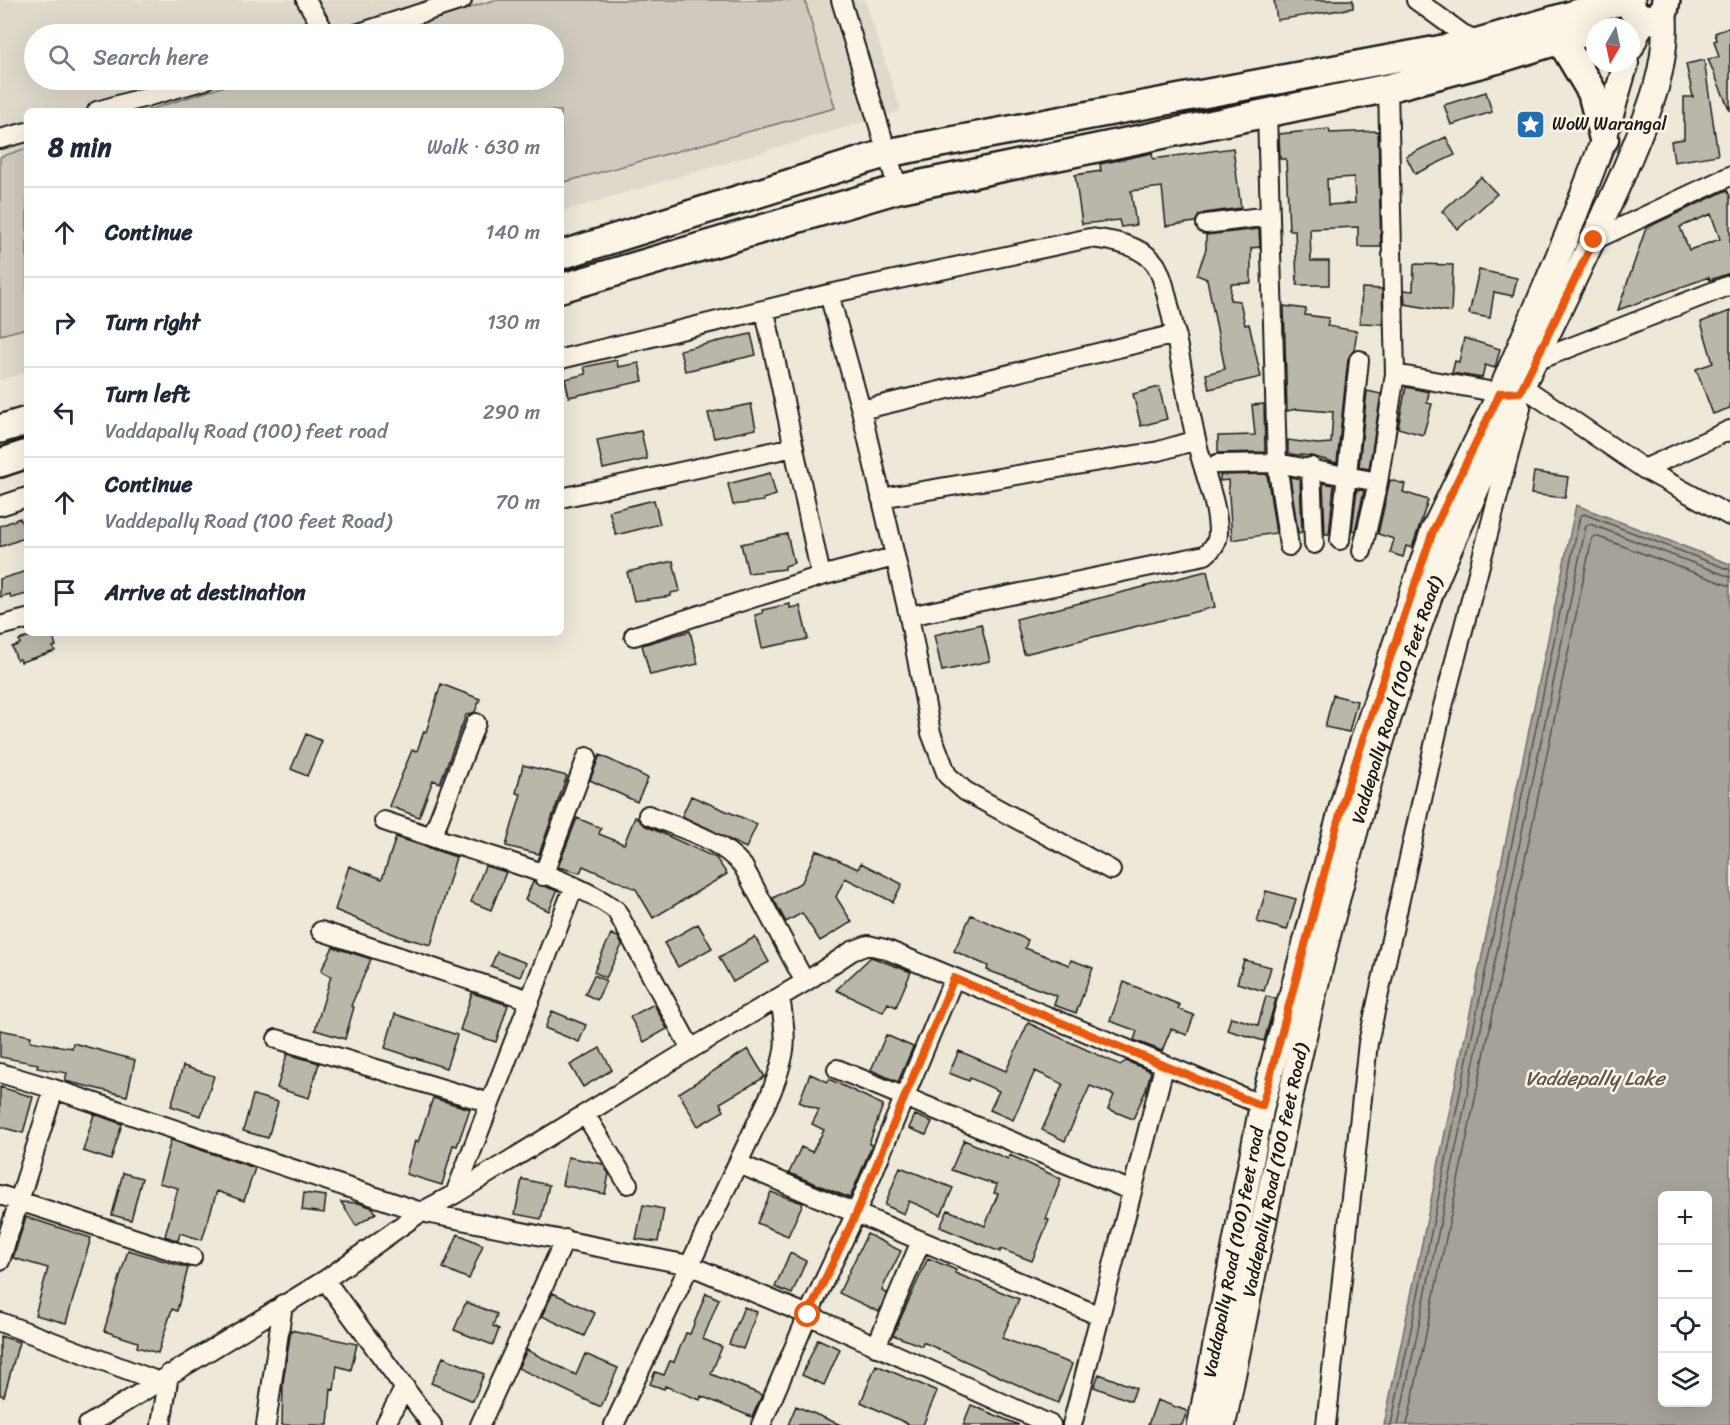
<!DOCTYPE html>
<html lang="en">
<head>
<meta charset="utf-8">
<style>
  :root { --surface:#fff; --page:#f2f2f3; --text:#1f2937; --muted:#747a83; --line:#e0e1e3 }
  body { margin:0; font-family:Sriracha,sans-serif; background:var(--page); color:var(--text) }
  .controls { position:absolute; right:18px; bottom:18px; display:grid; overflow:hidden; border-radius:9px; box-shadow:0 6px 24px #0002 }
  .controls button { width:54px; height:54px; display:grid; place-items:center; padding:0; border:0; border-bottom:2px solid var(--line); background:var(--surface); color:var(--text); font:30px sans-serif }
  .compass { position:absolute; left:1586px; top:18px; width:54px; height:54px; border-radius:50%; background:var(--surface); box-shadow:0 6px 24px #0002; rotate:189deg }
  .stop { position:absolute; width:18px; height:18px; margin:-14px; border:4px solid #ea580c; border-radius:50%; background:#fff }
  .stop.end { background:#ea580c; border-color:#fff; box-shadow:0 2px 6px #0008 }
  .list { margin:0; padding:0; list-style:none }
  h2 { display:flex; justify-content:space-between; align-items:center; height:78px; margin:0; padding:0 24px; font-size:26px }
  h2 small { font-size:20px; font-weight:400; color:var(--muted) }
  .list li { display:grid; grid-template-columns:39px 1fr auto; gap:18px; align-items:center; box-sizing:border-box; height:90px; padding:0 24px; border-top:2px solid var(--line) }
  .list b { display:block; font-size:22px; white-space:nowrap }
  .list p { margin:0; font-size:20px; white-space:nowrap; color:var(--muted) }
  .list em { font-size:20px; font-style:normal; color:var(--muted) }
  .icon { flex:none; width:33px; height:33px; fill:none; stroke:currentColor; stroke-width:2; stroke-linecap:round; stroke-linejoin:round }
  .map { position:relative; flex:none; width:1730px; height:1425px; overflow:hidden }
  .search { position:absolute; background:var(--surface); box-shadow:0 6px 24px #0002; left:24px; top:24px; width:540px; height:66px; display:flex; align-items:center; gap:15px; box-sizing:border-box; padding:0 21px; border-radius:33px; color:var(--muted); font-size:22px }
  .panel { position:absolute; background:var(--surface); box-shadow:0 6px 24px #0002; left:24px; top:108px; width:540px; height:528px; border-radius:9px }
  .map>svg:first-child { display:block }
</style>
</head>
<body>
<div class="map">
<svg width="1730" height="1425" viewBox="0 0 1730 1425">
  <rect width="100%" height="100%" fill="#eee8d9"/>
  <filter id="ink" filterUnits="userSpaceOnUse"><feTurbulence type="fractalNoise" baseFrequency=".0167" numOctaves="2"/><feDisplacementMap in="SourceGraphic" scale="12" xChannelSelector="R" yChannelSelector="G"/><feConvolveMatrix kernelMatrix="1 2 1 2 8 2 1 2 1" color-interpolation-filters="sRGB"/></filter>
  <g filter="url(#ink)">
    <!-- built -->
    <path fill="#ded9cb" fill-rule="evenodd" d="M0 0H865L901 111 561 212V111H27V372L0 380ZM34 34H554V80H34Z"/>
    <!-- green -->
    <path fill="#cfcabd" stroke="#76736c" stroke-width="1.5" d="M494 0H805L835 108 561 183V111H145L244 80H554V34H386Z
      M27 148V328L0 335V157Z"/>
    <!-- water -->
    <path fill="#a7a299" stroke="#6f6c67" stroke-width="1.5" fill-rule="evenodd" d="M1576 505 1730 564V1425H1384ZM1662 1196H1708V1402H1662Z"/>
    <g fill="none" stroke-linecap="round" stroke-linejoin="round">
      <!-- shore -->
      <path stroke="#54524e" stroke-width="1.5" d="M1391 1425 1580 516 1584 514 1730 570
        M1398 1425 1586 526 1590 524 1730 577
        M1407 1425 1592 538 1596 536 1730 586"/>
    </g>
    <!-- building -->
    <path fill="#bab6aa" stroke="#1c1c1c" stroke-width="1.5" fill-rule="evenodd" d="M1274 0H1353V8L1277 20Z
      M1730 27V111L1708 59 1719 57 1714 41 1717 40 1715 33Z
      M1704 60 1718 155 1674 162 1671 141 1684 139V97H1693L1686 64Z
      M1486 92 1492 112 1451 125 1444 105Z
      M1329 129 1330 133 1378 131 1381 247H1358V227L1310 229 1311 261H1329V285H1297L1295 230H1289L1286 159H1280L1279 134ZM1354 177 1355 203 1328 205 1327 179Z
      M1446 137 1455 155 1415 174 1406 156Z
      M1233 148 1241 208 1205 213 1199 215 1195 222 1166 226 1162 187 1131 191 1136 225 1121 227 1119 220 1082 224 1075 175 1101 171 1100 164 1152 153 1153 159Z
      M1481 177 1497 194 1458 229 1442 211Z
      M1727 190 1730 196V273L1710 280 1709 277 1618 310 1646 228ZM1711 214 1720 239 1689 250 1680 227Z
      M1259 229 1260 247 1251 248V283L1231 284 1230 300 1240 301 1245 325 1249 324 1261 377 1209 389 1206 374 1225 369 1207 279 1197 275 1206 249V235Z
      M1414 264 1453 265 1451 312 1405 304 1404 290 1413 291Z
      M1479 270 1517 278 1513 296 1494 292 1490 318 1469 314Z
      M1362 288 1382 289 1383 324 1360 323Z
      M1284 306 1306 309 1305 315 1329 318 1327 326 1357 331 1354 350 1348 359 1337 463 1311 456 1288 454V440L1317 444 1331 443 1333 412 1296 409 1287 411Z
      M1730 311V408L1713 414 1696 369 1713 363 1701 322Z
      M751 334 756 355 685 371 680 350Z
      M1464 338 1500 349 1495 368 1485 365 1482 378 1452 373 1455 361 1459 362Z
      M617 360 618 367 639 363 643 381 569 397 565 379 586 374 584 367Z
      M1159 387 1167 419 1141 426 1133 394Z
      M1406 387 1429 392 1427 403 1432 404 1423 435 1398 428Z
      M1367 391 1381 394 1369 469 1359 467Z
      M751 404 756 429 714 438 708 413Z
      M1264 404 1265 452 1218 453V436L1255 435 1252 405Z
      M641 431 647 459 603 469 597 440Z
      M1534 472 1568 477 1565 498 1531 494Z
      M770 473 776 495 763 499 764 501 733 505 728 484Z
      M1267 474 1276 533 1232 540 1228 480 1220 481V475Z
      M1290 477 1300 479 1302 532 1298 533Z
      M1390 480 1405 484 1403 492 1428 500 1412 548 1406 546 1403 557 1390 553 1394 539 1378 534Z
      M1323 483 1334 485 1329 534H1325Z
      M1357 489 1364 491 1355 531 1352 530Z
      M654 500 660 524 616 535 609 511Z
      M20 518 27 537 0 547V526Z
      M787 534 794 563 785 566V569L748 573 741 544Z
      M673 561 680 591 671 593V596L634 601 627 572Z
      M27 571V594L11 598 10 594 0 597V579Z
      M1207 571 1215 607 1024 654 1016 619Z
      M790 604V608L800 606 808 639 762 648 755 615 763 613 762 610Z
      M981 624 990 661 942 671 934 635Z
      M690 631 698 664 650 675 642 645Z
      M40 633H52L56 646 53 647 55 651 21 662 20 659 17 660 12 647 20 644 19 640Z
      M441 684 480 699 475 712 466 715 440 783 433 780 419 817 389 806 412 750 417 751 424 731 426 732Z
      M1333 695 1357 701 1349 732 1325 727Z
      M306 734 322 741 307 776 291 769Z
      M600 755 648 778 637 802 590 780Z
      M523 765 567 776 539 854 506 846 521 794 516 793Z
      M691 796 757 824 746 848 682 816Z
      M635 817 644 825 716 858 727 874 653 918 636 889 583 866 580 873 558 867 577 818 601 828 599 834 624 844Z
      M396 837 456 857 431 945 401 937 335 910 349 866 382 879Z
      M816 850 858 869 861 863 902 884 893 902 845 878 836 897 852 922 820 941 802 913 786 922 773 898 802 882Z
      M485 866 506 872 491 910 471 902Z
      M533 882 557 891 549 911 525 900Z
      M1266 891 1296 899 1287 930 1257 922Z
      M971 915 1028 940 1025 948 1069 965 1071 960 1093 968 1076 1013 1054 1005 1057 996 987 970 988 966 954 951Z
      M698 924 712 948 678 967 664 943Z
      M611 934 618 937 622 945 606 978 594 972Z
      M755 937 769 962 733 982 719 957Z
      M333 947 371 959 351 1006 354 1007 345 1039 315 1030 331 976 321 971Z
      M497 952 526 963 520 977 491 966Z
      M871 957 911 972 896 1007 888 1003 883 1012 836 990Z
      M1244 960 1271 967 1264 991 1237 983Z
      M594 975 606 981 597 1000 585 994Z
      M1124 982 1180 1005 1178 1009 1194 1015 1187 1035 1171 1029 1162 1051 1134 1040 1137 1031 1110 1021Z
      M472 993 508 1005 496 1042 460 1030Z
      M1266 996 1276 999 1264 1041 1227 1030 1231 1017 1258 1025Z
      M654 1004 667 1029 644 1042 630 1017Z
      M552 1011 586 1025 579 1042 545 1028Z
      M395 1014 457 1035 446 1068 385 1048Z
      M1028 1023 1120 1065 1126 1061 1151 1071 1146 1090 1133 1119 1108 1109 1114 1095 1090 1086 1065 1141 1042 1130 1063 1084 1035 1071 1013 1120 990 1110 999 1091 970 1078 969 1081 949 1073 959 1051 1006 1071Z
      M0 1030 31 1036 30 1041 72 1048 73 1043 135 1060 127 1096 65 1081 67 1073 37 1068 38 1064 0 1057Z
      M886 1035 913 1047 898 1082 871 1070Z
      M600 1048 612 1070 583 1087 570 1065Z
      M748 1049 765 1077 720 1103 724 1111 698 1126 679 1093Z
      M287 1054 319 1063 309 1098 277 1088Z
      M183 1066 214 1076 201 1116 171 1106Z
      M810 1074 828 1082 829 1079 883 1105 869 1144 872 1145 850 1198 789 1173 801 1147 812 1152 824 1130 812 1124 819 1110 799 1102Z
      M0 1087 33 1097 23 1133 0 1127Z
      M253 1095 278 1102 268 1138 243 1131Z
      M433 1098 470 1109 457 1146 453 1145 442 1185 406 1174 415 1141 418 1142Z
      M94 1114 122 1124 111 1160 83 1151Z
      M915 1115 932 1122 926 1135 909 1128Z
      M171 1140 255 1168 244 1201 217 1191 202 1240 180 1233 178 1241 165 1236 178 1188 159 1183Z
      M964 1140 1008 1159 1010 1155 1061 1179 1046 1219 1049 1220 1032 1261 1001 1249 1000 1252 940 1227 948 1210 985 1226 998 1194 994 1193 997 1185 951 1170Z
      M568 1157 603 1164 609 1174 605 1194 562 1185Z
      M900 1167 953 1188 941 1215 909 1201 904 1214 885 1205Z
      M123 1173 142 1178 131 1220 112 1215Z
      M522 1179 549 1185 541 1219 515 1214Z
      M771 1192 803 1203 788 1236 757 1223Z
      M304 1193 326 1196 324 1213 302 1210Z
      M341 1202 359 1203 373 1208 376 1213 356 1226Z
      M643 1205 664 1209 658 1242 636 1239Z
      M26 1217 91 1238 66 1323 35 1315 48 1268 13 1258Z
      M458 1234 483 1245 469 1279 443 1268Z
      M867 1234 901 1251 884 1285 882 1291 887 1293 879 1312 839 1293Z
      M128 1250 188 1268 177 1311 172 1309 158 1353 137 1347 138 1342 104 1331Z
      M790 1253 806 1261 792 1294 775 1287Z
      M928 1258 956 1270 955 1273 1019 1299 1002 1338 1072 1364 1058 1403 923 1342 922 1346 893 1335Z
      M553 1293 595 1313 584 1336 542 1316Z
      M706 1293 719 1299 703 1339 722 1347 711 1374 762 1395 752 1417 701 1396 700 1400 665 1386 664 1389 650 1384 655 1372 664 1375 670 1361 674 1362 686 1333 690 1334Z
      M466 1302 497 1314 493 1326 499 1329 493 1345 454 1330Z
      M744 1307 757 1312 743 1349 729 1344Z
      M291 1330 357 1344 351 1370 337 1366 334 1390 331 1389 328 1425H282L283 1382Z
      M0 1336 19 1342 4 1396 0 1395Z
      M818 1339 840 1349 824 1385 802 1375Z
      M527 1350 576 1375 585 1354 618 1368 601 1407 518 1368Z
      M443 1357 484 1374 473 1401 431 1383Z
      M876 1365 937 1391 923 1425H910L861 1402Z
      M1099 1374 1136 1388 1131 1401 1094 1387Z
      M1157 1400 1187 1411 1182 1425H1148Z
      M971 1405 1019 1425H963Z
      M796 1406 841 1425H788Z"/>
    <g fill="none" stroke-linecap="round" stroke-linejoin="round">
      <defs>
        <path id="minor" d="M306 0 326 34
          M841 0 898 189
          M1416 0 1475 43
          M356 34 462 0
          M97 111 205 80
          M1267 113 1277 463 1289 546
          M0 139 27 132
          M1206 224 1269 216
          M1594 240 1730 176
          M829 294 861 410 909 616 931 733 947 775 965 791 1111 870
          M765 311 821 576
          M561 359 829 294 1090 238C1111 240 1143 246 1156 265 1164 278 1166 295 1170 309 1180 352 1186 396 1196 439 1202 469 1218 502 1218 533 1218 543 1212 549 1205 555L909 616
          M1533 362 1730 285
          M1395 374 1500 393 1528 390 1644 469 1730 516
          M861 410 1176 334
          M1217 464 1277 463 1378 482
          M1311 467 1314 544
          M1644 469 1730 430
          M561 498 794 447
          M881 498 1159 451 1196 440
          M0 506 27 497
          M1340 540 1359 360
          M1362 551 1378 482 1395 374 1388 88
          M0 626 27 619
          M634 636 821 576 894 557
          M476 723 432 837C487 856 570 876 616 910L691 1049
          M648 815C681 829 719 838 743 866L805 982
          M384 821 432 837
          M543 876 587 757
          M321 931 530 1000
          M277 1039 490 1103
          M837 1069 1132 1191
          M0 1073 54 1089 421 1212 689 1265 808 1315 1051 1425
          M54 1089 19 1201 192 1257
          M585 1114 628 1184
          M739 1164 1100 1316
          M455 1194 574 886
          M0 1195 19 1201 0 1261
          M325 1280 432 1425
          M0 1322 157 1381
          M876 1347 921 1241
          M88 1425 325 1280 421 1212 455 1194 691 1049 805 982 852 951 868 945 885 949 1262 1105
          M161 1425 169 1374
          M266 1425 283 1304
          M385 1425 405 1387
          M480 1425 565 1239
          M614 1425 771 1093C788 1050 787 1042 780 997
          M761 1425 808 1315 856 1213 954 978
          M1072 1425 1164 1067
          M1326 1425 1368 1043 1441 714 1521 408"/>
        <g id="secondary">
          <path d="M1631 48 1643 20"/>
          <path id="s1" d="M1200 1425 1262 1105 1347 788 1433 531 1500 393 1566 238 1604 139 1626 63"/>
          <path id="s2" d="M1223 1425C1279 1146 1332 866 1429 598 1442 563 1459 529 1474 495 1495 447 1515 398 1539 352 1567 293 1596 235 1622 176 1644 123 1670 70 1664 11"/>
        </g>
        <path id="primary" d="M1631 0V7L1636 15 1651 20 1664 11 1666 0
          M561 255 887 153 1475 43 1624 0
          M561 288 898 189 1388 88 1495 60 1595 29
          M0 429 27 421
          M0 463 27 454"/>
        <path id="trunk" d="M1561 40 1592 92 1604 139"/>
      </defs>
      <!-- minor casing -->
      <use href="#minor" stroke="#1c1c1c" stroke-width="22"/>
      <!-- secondary casing -->
      <use href="#secondary" stroke="#1c1c1c" stroke-width="28"/>
      <!-- primary casing -->
      <use href="#primary" stroke="#1c1c1c" stroke-width="32"/>
      <!-- trunk casing -->
      <use href="#trunk" stroke="#1c1c1c" stroke-width="33"/>
      <!-- minor -->
      <use href="#minor" stroke="#fcf5e5" stroke-width="18"/>
      <!-- secondary -->
      <use href="#secondary" stroke="#fcf5e5" stroke-width="24"/>
      <!-- primary -->
      <use href="#primary" stroke="#fcf5e5" stroke-width="27"/>
      <!-- trunk -->
      <use href="#trunk" stroke="#fcf5e5" stroke-width="28"/>
    </g>
  </g>
  <g fill="none" stroke-linecap="round" stroke-linejoin="round" filter="url(#ink)">
    <!-- route -->
    <path stroke="#ea580c" stroke-width="8" d="M808 1315 856 1214 954 978 1262 1106 1347 788 1394 646 1433 531 1500 393 1520 392 1594 240"/>
  </g>
  <!-- icons -->
  <defs>
    <symbol id="sight-square" viewBox="-11 -11 22 22"><rect x="-9" y="-9" width="18" height="18" rx="4" fill="#1f6fb2" stroke="#fcf5e5"/><path d="M0-6L1.8-2.2L6-1.7L2.9 1.2L3.7 5.4L0 3.3L-3.7 5.4L-2.9 1.2L-6-1.7L-1.8-2.2Z" fill="#fff"/></symbol>
  </defs>
  <g fill-rule="evenodd">
    <use href="#sight-square" x="1514" y="108" width="33" height="33"/>
  </g>
  <g text-anchor="middle" dominant-baseline="central" stroke-width="5" stroke-linejoin="round" paint-order="stroke">
    <!-- poi labels -->
    <g font-size="18" fill="#1c1c1c" stroke="#fcf5e5" text-anchor="start">
      <text x="1552" y="124">WoW Warangal</text>
    </g>
    <!-- street labels -->
    <g font-size="18" fill="#1c1c1c" stroke="#fcf5e5">
      <text stroke="none"><textPath href="#s2" startOffset="746">Vaddepally Road (100 feet Road)</textPath></text>
      <text stroke="none"><textPath href="#s2" startOffset="260">Vaddepally Road (100 feet Road)</textPath></text>
      <text stroke="none"><textPath href="#s1" startOffset="176">Vaddapally Road (100) feet road</textPath></text>
    </g>
    <!-- water labels -->
    <g font-size="20" font-style="italic" fill="#5b5854" stroke="#fcf5e5">
      <text x="1595" y="1078">Vaddepally Lake</text>
    </g>
  </g>
</svg>
<div class="controls">
<button>+</button>
<button>−</button>
<button><svg class="icon" aria-label="locate" viewBox="0 0 24 24"><circle cx="12" cy="12" r="6"/><path d="M12 2v4M12 18v4M2 12h4M18 12h4"/></svg></button>
<button><svg class="icon" aria-label="layers" viewBox="0 0 24 24"><path d="M12 4l9 5-9 5-9-5zM3 14l9 5 9-5"/></svg></button>
</div>
<svg class="compass" viewBox="-18 -18 36 36"><path d="M0-13l5 13h-10z" fill="#e53935"/><path d="M0 13l5-13h-10z" fill="#747a83"/></svg>
<div class="stop" style="left:808px;top:1315px"></div>
<div class="stop end" style="left:1594px;top:240px"></div>
<div class="search"><svg class="icon" aria-label="search" viewBox="0 0 24 24"><circle cx="10" cy="10" r="6"/><path d="M15 15l6 6"/></svg>Search here</div>
<section class="panel">
<h2>8 min<small>Walk · 630 m</small></h2>
<ul class="list">
<li><svg class="icon" aria-label="ahead" viewBox="0 0 24 24"><path d="M12 20V5M6 11l6-6 6 6"/></svg><div><b>Continue</b></div><em>140 m</em></li>
<li><svg class="icon" aria-label="right" viewBox="0 0 24 24"><path d="M7 20v-9h11M14 6l5 5-5 5"/></svg><div><b>Turn right</b></div><em>130 m</em></li>
<li><svg class="icon" aria-label="left" viewBox="0 0 24 24"><path d="M17 20v-9H6M10 6l-5 5 5 5"/></svg><div><b>Turn left</b><p>Vaddapally Road (100) feet road</p></div><em>290 m</em></li>
<li><svg class="icon" aria-label="ahead" viewBox="0 0 24 24"><path d="M12 20V5M6 11l6-6 6 6"/></svg><div><b>Continue</b><p>Vaddepally Road (100 feet Road)</p></div><em>70 m</em></li>
<li><svg class="icon" aria-label="arrive" viewBox="0 0 24 24"><path d="M6 21V4h12l-3 4 3 4H6"/></svg><div><b>Arrive at destination</b></div></li>
</ul>
</section>
</div>
</body>
</html>
